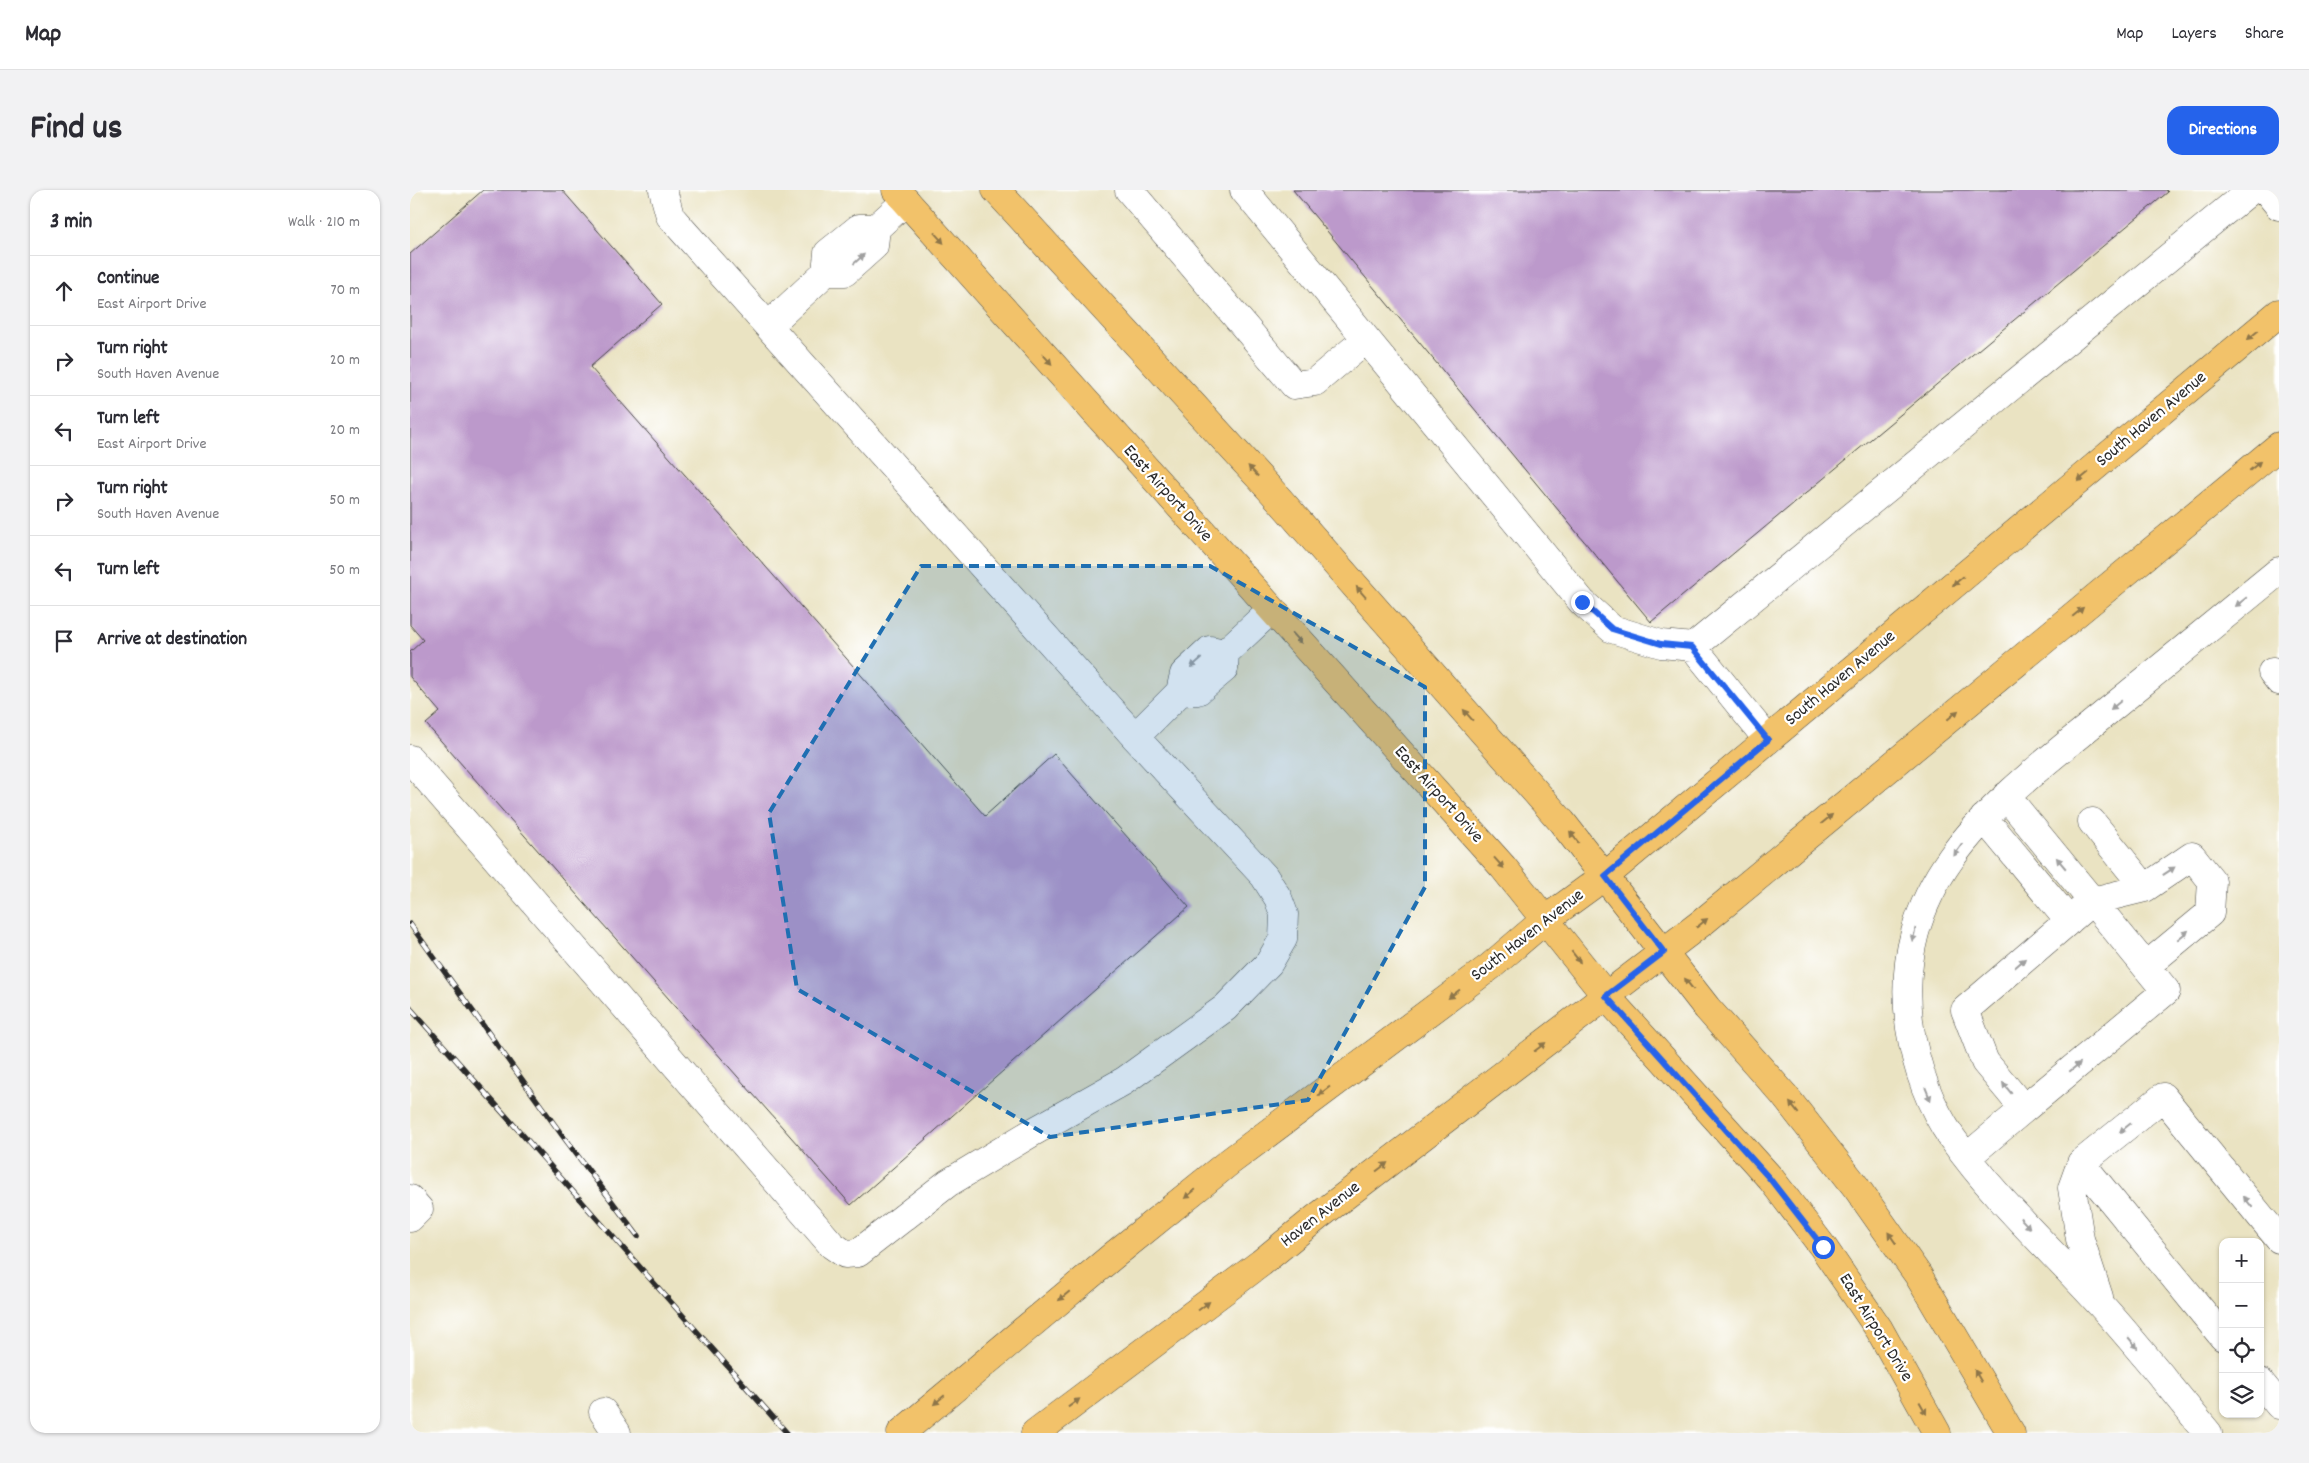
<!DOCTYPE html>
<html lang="en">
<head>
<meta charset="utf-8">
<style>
  :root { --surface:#fff; --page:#f2f2f3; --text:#2b2b33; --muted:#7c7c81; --line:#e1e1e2; --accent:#2563eb }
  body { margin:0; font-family:Dekko,sans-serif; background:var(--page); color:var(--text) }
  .controls { position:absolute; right:15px; bottom:15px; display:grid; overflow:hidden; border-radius:10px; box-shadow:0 1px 4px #0004 }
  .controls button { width:45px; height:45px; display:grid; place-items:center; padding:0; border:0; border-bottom:1px solid var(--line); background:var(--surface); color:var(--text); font:25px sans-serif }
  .stop { position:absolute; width:15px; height:15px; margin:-11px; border:4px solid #2563eb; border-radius:50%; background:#fff }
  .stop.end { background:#2563eb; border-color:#fff; box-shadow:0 1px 5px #0008 }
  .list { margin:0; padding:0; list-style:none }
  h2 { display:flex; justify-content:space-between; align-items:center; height:65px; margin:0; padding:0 20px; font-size:21px }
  h2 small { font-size:16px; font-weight:400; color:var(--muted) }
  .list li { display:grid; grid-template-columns:32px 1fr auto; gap:15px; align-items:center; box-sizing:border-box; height:70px; padding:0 20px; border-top:1px solid var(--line) }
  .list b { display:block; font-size:19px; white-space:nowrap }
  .list p { margin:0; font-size:16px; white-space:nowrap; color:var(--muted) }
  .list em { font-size:16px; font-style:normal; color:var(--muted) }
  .icon { flex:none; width:28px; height:28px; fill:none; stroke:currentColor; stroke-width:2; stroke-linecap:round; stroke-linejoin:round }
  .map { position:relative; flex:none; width:1869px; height:1243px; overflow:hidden; border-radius:15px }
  header { display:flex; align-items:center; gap:30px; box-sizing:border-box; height:70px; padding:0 25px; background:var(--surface); border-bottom:1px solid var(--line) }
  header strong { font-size:24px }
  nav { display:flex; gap:28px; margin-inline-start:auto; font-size:18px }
  .intro { display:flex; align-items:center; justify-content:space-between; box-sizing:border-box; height:120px; padding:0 30px }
  h1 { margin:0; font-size:35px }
  .button { padding:12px 22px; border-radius:15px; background:var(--accent); color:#fff; font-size:18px; font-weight:700 }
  main { display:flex; gap:30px; padding:0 30px }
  aside { flex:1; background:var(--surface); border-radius:15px; box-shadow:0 1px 4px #0004 }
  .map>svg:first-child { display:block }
</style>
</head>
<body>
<header>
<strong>Map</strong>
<nav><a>Map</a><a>Layers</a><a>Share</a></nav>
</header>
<div class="intro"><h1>Find us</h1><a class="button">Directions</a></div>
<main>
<aside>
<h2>3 min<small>Walk · 210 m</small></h2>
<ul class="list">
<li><svg class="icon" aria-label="ahead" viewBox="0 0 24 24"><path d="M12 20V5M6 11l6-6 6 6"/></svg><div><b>Continue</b><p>East Airport Drive</p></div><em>70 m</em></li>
<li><svg class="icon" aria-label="right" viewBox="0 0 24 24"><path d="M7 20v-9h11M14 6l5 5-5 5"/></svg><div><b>Turn right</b><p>South Haven Avenue</p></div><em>20 m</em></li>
<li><svg class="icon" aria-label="left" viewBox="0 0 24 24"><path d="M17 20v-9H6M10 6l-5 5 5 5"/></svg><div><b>Turn left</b><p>East Airport Drive</p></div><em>20 m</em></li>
<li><svg class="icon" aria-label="right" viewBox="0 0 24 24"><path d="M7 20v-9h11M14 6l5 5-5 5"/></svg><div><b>Turn right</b><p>South Haven Avenue</p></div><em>50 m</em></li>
<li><svg class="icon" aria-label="left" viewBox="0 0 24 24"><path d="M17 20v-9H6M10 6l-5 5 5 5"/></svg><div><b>Turn left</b></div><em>50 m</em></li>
<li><svg class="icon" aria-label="arrive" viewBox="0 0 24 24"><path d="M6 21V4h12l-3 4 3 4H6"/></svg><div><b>Arrive at destination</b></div></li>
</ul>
</aside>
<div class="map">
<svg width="1869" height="1243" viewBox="0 0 1869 1243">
  <rect width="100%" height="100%" fill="#fff"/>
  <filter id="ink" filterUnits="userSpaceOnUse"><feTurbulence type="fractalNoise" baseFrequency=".02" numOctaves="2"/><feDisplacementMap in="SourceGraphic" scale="10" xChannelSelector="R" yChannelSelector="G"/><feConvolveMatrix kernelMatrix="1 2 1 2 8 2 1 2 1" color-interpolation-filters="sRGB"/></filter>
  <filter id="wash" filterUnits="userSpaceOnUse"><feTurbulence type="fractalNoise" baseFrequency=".0096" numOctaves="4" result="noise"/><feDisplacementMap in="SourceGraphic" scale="20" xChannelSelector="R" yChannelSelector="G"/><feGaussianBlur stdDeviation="1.12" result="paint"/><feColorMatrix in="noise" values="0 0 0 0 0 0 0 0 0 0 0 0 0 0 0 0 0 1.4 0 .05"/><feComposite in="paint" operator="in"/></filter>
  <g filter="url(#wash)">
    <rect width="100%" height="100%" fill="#eae3c2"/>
    <g id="blocks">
      <!-- building -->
      <path fill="#bc99cb" d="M73 0H152L252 114 180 177 575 626 644 564 779 717 441 1015 16 534 30 522 0 487V462L13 450 0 435V64Z
        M883 0H1756L1758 2 1241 432Z"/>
    </g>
  </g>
  <g filter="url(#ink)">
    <use href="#blocks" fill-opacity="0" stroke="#484742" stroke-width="1"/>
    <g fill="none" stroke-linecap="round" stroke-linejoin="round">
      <defs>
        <path id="minor" d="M719 0 884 195 905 192 956 149
          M834 0 1172 412 1202 439 1251 454 1283 457 1841 0
          M1856 0 1869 16
          M416 82H435L464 56 466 38 496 11
          M358 136 416 82 418 63 449 38H466
          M1283 457 1358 550
          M1862 482 1869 491
          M770 502 788 501 814 479 815 463 861 420
          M725 547 770 502 774 484 800 460 815 463
          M0 569 422 1055 435 1064 448 1063 538 993 623 942 714 891 815 818 859 773 873 749 874 724 868 708 854 686 725 547 275 43 260 26 253 0
          M1596 606 1756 801 1614 919
          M1574 628 1659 731
          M1682 632 1735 698
          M1557 967 1614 919 1575 872 1555 820 1682 711 1735 698 1782 666 1802 691 1800 723 1736 776
          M1671 973 1813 1147
          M0 1009 9 1019 0 1028
          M1689 1107 1670 1049 1662 998 1671 973 1753 907 1869 1049
          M1850 1192 1869 1215
          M193 1222 207 1243
          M1798 1243C1762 1200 1727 1154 1689 1113 1640 1059 1584 1008 1542 948 1520 916 1506 877 1500 838 1478 684 1594 607 1698 521 1755 474 1812 427 1869 381"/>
        <path id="major" d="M486 0 1093 677 1196 806 1361 989 1413 1057 1469 1139 1527 1243
          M586 0 868 308 1152 632 1297 818 1374 905 1446 997 1508 1085 1601 1243
          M491 1243 704 1065 818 973 1081 776 1136 729 1195 686 1869 123
          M625 1243 851 1073 906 1028 1294 731 1869 256"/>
      </defs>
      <!-- minor casing -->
      <use href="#minor" stroke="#484742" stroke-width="29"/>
      <!-- major casing -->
      <use href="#major" stroke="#484742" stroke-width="29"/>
      <!-- minor -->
      <use href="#minor" stroke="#fff" stroke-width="28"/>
      <!-- major -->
      <use href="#major" stroke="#f2c26a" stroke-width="28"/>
      <defs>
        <path id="rail" d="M0 734 152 945 228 1046
          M0 818 377 1243"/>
      </defs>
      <!-- rail casing -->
      <use href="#rail" stroke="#2b2b2b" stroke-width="5.5"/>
      <!-- rail -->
      <use href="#rail" stroke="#fff" stroke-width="4" stroke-dasharray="11" stroke-linecap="butt"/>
    </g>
    <!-- one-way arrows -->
    <defs><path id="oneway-solid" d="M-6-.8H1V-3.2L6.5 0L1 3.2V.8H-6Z" transform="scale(1.25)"/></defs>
    <g fill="#8e764a">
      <use href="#oneway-solid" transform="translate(529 48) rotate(48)"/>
      <use href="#oneway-solid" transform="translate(1843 145) rotate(140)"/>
      <use href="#oneway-solid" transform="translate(637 169) rotate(48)"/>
      <use href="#oneway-solid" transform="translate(1845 276) rotate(-40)"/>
      <use href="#oneway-solid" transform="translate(843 281) rotate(-133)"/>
      <use href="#oneway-solid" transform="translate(1673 287) rotate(140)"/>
      <use href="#oneway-solid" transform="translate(1548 391) rotate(140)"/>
      <use href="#oneway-solid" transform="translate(951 402) rotate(-131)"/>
      <use href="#oneway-solid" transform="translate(1668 422) rotate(-40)"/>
      <use href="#oneway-solid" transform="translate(887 448) rotate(48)"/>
      <use href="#oneway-solid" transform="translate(1058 525) rotate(-131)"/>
      <use href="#oneway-solid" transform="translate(1543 525) rotate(-40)"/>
      <use href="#oneway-solid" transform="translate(1417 629) rotate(-40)"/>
      <use href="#oneway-solid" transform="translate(1164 647) rotate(-128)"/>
      <use href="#oneway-solid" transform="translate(1089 673) rotate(48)"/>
      <use href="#oneway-solid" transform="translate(1292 733) rotate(-39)"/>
      <use href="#oneway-solid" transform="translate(1166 767) rotate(52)"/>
      <use href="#oneway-solid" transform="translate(1279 794) rotate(-128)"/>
      <use href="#oneway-solid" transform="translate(1044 804) rotate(143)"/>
      <use href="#oneway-solid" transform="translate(1130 857) rotate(-37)"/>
      <use href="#oneway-solid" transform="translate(914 901) rotate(143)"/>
      <use href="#oneway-solid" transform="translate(1384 918) rotate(-128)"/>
      <use href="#oneway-solid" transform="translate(972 977) rotate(-37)"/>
      <use href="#oneway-solid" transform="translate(780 1004) rotate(141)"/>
      <use href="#oneway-solid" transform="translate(1482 1048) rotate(-125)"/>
      <use href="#oneway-solid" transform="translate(654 1106) rotate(140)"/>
      <use href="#oneway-solid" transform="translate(794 1116) rotate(-37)"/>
      <use href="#oneway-solid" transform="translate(1568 1186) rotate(-120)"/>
      <use href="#oneway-solid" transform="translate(529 1210) rotate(140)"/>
      <use href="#oneway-solid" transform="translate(664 1213) rotate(-36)"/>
      <use href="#oneway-solid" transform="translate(1513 1218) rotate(61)"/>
    </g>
    <g fill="#a0a0a0">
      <use href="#oneway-solid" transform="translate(449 69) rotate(-42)"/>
      <use href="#oneway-solid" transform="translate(1831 412) rotate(141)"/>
      <use href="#oneway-solid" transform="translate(786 473) rotate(139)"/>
      <use href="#oneway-solid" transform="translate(1706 515) rotate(141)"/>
      <use href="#oneway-solid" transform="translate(1548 660) rotate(125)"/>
      <use href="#oneway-solid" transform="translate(1651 673) rotate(-130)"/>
      <use href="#oneway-solid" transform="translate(1759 681) rotate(-34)"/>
      <use href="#oneway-solid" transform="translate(1504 745) rotate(103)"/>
      <use href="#oneway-solid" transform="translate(1773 745) rotate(-40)"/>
      <use href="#oneway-solid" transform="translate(1610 773) rotate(-41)"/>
      <use href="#oneway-solid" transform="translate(1665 877) rotate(-40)"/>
      <use href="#oneway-solid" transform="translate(1597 898) rotate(-129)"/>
      <use href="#oneway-solid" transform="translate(1518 904) rotate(68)"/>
      <use href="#oneway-solid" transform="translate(1715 938) rotate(141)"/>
      <use href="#oneway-solid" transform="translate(1838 1012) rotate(-129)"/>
      <use href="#oneway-solid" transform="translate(1615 1033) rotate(47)"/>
      <use href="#oneway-solid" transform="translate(1723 1153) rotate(50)"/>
    </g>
  </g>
  <g fill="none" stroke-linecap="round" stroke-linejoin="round" filter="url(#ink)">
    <!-- route -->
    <path stroke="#2563eb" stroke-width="6" d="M1172 412 1202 439 1251 454 1282 457 1358 550 1195 686 1254 762 1196 806 1360 989 1413 1057"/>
  </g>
  <!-- marked area -->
  <path fill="#1f6fb2" fill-opacity="0.2" stroke="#1f6fb2" stroke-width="4" stroke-dasharray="10 6" stroke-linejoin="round" d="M511 376H800L1015 497V697L898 910 640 947 387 799 359 623Z"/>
  <g text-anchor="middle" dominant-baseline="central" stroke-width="4.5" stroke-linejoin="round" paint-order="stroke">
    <!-- street labels -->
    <g font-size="18" fill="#2b2b2b" stroke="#fff">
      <text transform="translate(1742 230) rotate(-40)">South Haven Avenue</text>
      <text transform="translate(757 304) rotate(48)">East Airport Drive</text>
      <text transform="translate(1431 489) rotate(-40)">South Haven Avenue</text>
      <text transform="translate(1028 605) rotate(48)">East Airport Drive</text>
      <text transform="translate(1118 746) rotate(-38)">South Haven Avenue</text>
      <text transform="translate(911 1025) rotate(-38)">Haven Avenue</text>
      <text transform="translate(1465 1138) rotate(58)">East Airport Drive</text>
    </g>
  </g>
</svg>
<div class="controls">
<button>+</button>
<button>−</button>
<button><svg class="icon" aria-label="locate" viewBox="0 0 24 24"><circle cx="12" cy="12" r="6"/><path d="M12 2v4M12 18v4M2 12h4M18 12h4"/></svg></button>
<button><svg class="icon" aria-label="layers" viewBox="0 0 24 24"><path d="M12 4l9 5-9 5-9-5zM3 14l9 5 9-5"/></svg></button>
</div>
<div class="stop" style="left:1413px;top:1057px"></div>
<div class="stop end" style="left:1172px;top:412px"></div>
</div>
</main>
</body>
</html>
